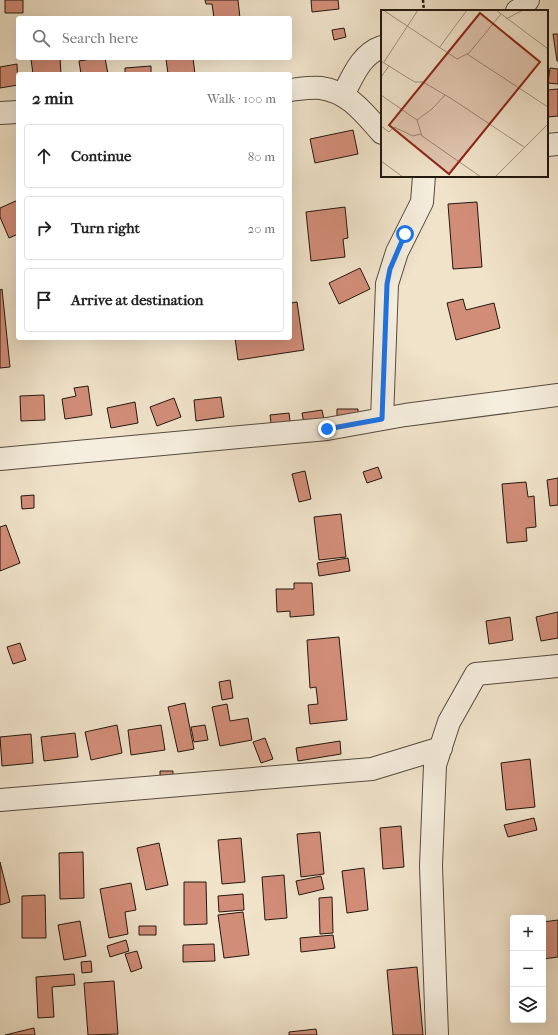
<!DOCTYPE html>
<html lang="en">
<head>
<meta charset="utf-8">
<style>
  :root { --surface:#fff; --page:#f6f6f6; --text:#222; --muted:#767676; --line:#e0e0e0 }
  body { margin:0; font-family:"IM FELL French Canon",serif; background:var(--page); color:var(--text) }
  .controls { position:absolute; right:12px; bottom:12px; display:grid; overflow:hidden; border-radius:4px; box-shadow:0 4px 16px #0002 }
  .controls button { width:36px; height:36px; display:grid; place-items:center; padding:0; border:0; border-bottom:1px solid var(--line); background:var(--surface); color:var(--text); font:20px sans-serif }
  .stop { position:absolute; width:12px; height:12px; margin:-9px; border:3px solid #1a73e8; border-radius:50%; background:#fff }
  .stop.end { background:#1a73e8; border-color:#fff; box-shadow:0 1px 4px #0008 }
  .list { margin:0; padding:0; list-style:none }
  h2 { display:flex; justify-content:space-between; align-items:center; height:52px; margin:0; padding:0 16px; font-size:17px }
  h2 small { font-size:13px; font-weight:400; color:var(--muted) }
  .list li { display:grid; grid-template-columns:26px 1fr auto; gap:12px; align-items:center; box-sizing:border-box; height:64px; margin:0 8px 8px; padding:0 8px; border:1px solid var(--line); border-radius:4px }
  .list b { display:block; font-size:15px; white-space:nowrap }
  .list em { font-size:13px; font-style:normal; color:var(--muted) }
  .icon { flex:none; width:22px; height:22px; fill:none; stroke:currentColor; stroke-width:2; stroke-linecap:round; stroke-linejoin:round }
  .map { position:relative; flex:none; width:558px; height:1035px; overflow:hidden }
  .search { position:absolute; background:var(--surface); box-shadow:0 4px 16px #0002; left:16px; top:16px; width:276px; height:44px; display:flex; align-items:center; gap:10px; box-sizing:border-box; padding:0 14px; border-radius:4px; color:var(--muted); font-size:15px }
  .panel { position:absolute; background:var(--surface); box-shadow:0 4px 16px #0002; left:16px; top:72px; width:276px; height:268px; border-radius:4px }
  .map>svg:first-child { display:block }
</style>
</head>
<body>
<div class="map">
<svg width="558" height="1035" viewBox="0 0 558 1035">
  <rect width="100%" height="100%" fill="#f0e3ca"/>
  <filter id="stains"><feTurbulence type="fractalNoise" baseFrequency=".005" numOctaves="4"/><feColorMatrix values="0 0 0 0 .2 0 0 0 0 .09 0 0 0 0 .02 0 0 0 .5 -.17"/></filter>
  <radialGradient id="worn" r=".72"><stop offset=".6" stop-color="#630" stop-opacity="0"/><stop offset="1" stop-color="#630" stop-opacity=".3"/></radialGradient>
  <!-- building -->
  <path fill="#d28d78" stroke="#23180f" d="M5 0H23V13H5Z
    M205 0H238L240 18H214L212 4H206Z
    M311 0H338L339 9 312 12Z
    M344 28 346 37 334 40 332 30Z
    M553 34H558V61H557Z
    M60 58 61 74H33L31 59Z
    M97 58H105L108 74H81L79 61Z
    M176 58H193L195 74H168L166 59Z
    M17 64 18 85 0 88V67Z
    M151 66V74H125V68Z
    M550 68 558 69V84L548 83Z
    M558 89V116L548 117 547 90Z
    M353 130 358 154 315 163 310 139Z
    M18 200V234L9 238 0 217V208Z
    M477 202 482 267 453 269 448 204Z
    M345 207 348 238 343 239 345 257 311 261 306 212Z
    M360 268 370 289 339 304 329 283Z
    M2 289 10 367 0 368V290Z
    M463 299 466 310 494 303 500 328 456 340 447 303Z
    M297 302 304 350 238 360 235 338H290V303Z
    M88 386 92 415 65 419 62 399 76 396 74 388Z
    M44 395 45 420 21 421 20 396Z
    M221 397 224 417 196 421 194 400Z
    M174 398 181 417 157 426 150 407Z
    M135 402 138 423 111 428 107 408Z
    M337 409H358V424H337Z
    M322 410 325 425 305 429 302 413Z
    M289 413 291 429 272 431 270 415Z
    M378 467 382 478 367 483 363 472Z
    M305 471 311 499 299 502 292 474Z
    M558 478V505L550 506 547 480Z
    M526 482 528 497 534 496 536 527 526 528 527 541 507 543 502 484Z
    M34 495V508L22 509 21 496Z
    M341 514 346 557 319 560 314 517Z
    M6 525 20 563 0 571V527Z
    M348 558 350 571 319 576 317 563Z
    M294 583H312L314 615 290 617V611L277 612 276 589H294Z
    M558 612V638L541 641 536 617Z
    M510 617 513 640 489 644 486 621Z
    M339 637 347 720 310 724 308 705 318 704 316 687 310 688 307 640Z
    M20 643 26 660 13 664 7 647Z
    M230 680 233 698 222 700 219 682Z
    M185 703 194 749 178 752 168 707Z
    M227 704 230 721 248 718 252 740 220 746 212 707Z
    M117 725 122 753 91 760 85 732Z
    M161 725 165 750 131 755 128 730Z
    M205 725 208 740 194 742 191 727Z
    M75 733 78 757 44 761 41 737Z
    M31 734 33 763 2 766 0 737Z
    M265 738 273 759 261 763 253 742Z
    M340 741 341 754 298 761 296 748Z
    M530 759 535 807 506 810 501 763Z
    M160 771H173V783H160Z
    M534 818 537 830 508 837 504 825Z
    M401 826 404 867 383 869 380 828Z
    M320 832 324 874 301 877 297 834Z
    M241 838 245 882 222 884 218 840Z
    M159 843 168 885 146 890 137 848Z
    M83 852 84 898 60 899 59 853Z
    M0 862 10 902 0 905Z
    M364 868 368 910 347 913 342 871Z
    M284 875 287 918 265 920 262 877Z
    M321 876 324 889 299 895 296 881Z
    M184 882H206L207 924 184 925Z
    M131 883 136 910 125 912 128 934 109 938 100 889Z
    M243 894 244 910 219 912 218 896Z
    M45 895 46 938H22V896Z
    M332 897 333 933 320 934 319 898Z
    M243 912 249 955 224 958 218 915Z
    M558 920V957L543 959V922Z
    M80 921 86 956 64 960 58 925Z
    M139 926H156V935H139Z
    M333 935 335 948 301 952 300 938Z
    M126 940 129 951 110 957 107 946Z
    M214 944 215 961 183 962V945Z
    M137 951 142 968 131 972 125 954Z
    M91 961 92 972 82 973 81 962Z
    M417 967 423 1035H393L387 970Z
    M74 974 75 985 52 987 54 1017 38 1018 36 977Z
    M114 981 118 1034 88 1035 84 983Z
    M34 1028 35 1035H5Z
    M316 1029 317 1035H289V1032Z"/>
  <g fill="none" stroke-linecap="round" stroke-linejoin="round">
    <defs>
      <path id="minor" d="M517 11 522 8 528 0
        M290 90C300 89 311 87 321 88 349 92 364 113 382 133
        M343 95C353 76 361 54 382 47
        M0 113 18 112
        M547 145 558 144
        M382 419 387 284 397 252 422 202 424 176
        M0 459 327 429 405 415 558 395
        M0 800 372 769 441 748
        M437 1035 431 866 435 765 449 722 476 674 558 666"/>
    </defs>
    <!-- minor casing -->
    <use href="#minor" stroke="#564b3e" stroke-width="24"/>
    <!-- path -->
    <path stroke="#23180f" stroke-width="2.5" stroke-dasharray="3 2" stroke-linecap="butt" d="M423 0 424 11"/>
    <!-- minor -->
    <use href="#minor" stroke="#f5eddd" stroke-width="22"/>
  </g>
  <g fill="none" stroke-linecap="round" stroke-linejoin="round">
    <!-- route -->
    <path stroke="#1a73e8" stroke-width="5" d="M327 429 382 419 387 284 390 269 405 234"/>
  </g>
  <!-- overview -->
  <g transform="translate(381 10)">
    <rect width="167" height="167" fill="#f0e3ca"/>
    <path fill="none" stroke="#9e927f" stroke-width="1" d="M2 0 76 49 88 43 120 4M115 0 167 39M125 9 142 0M58 38 86 0M86 44 167 97M0 51 27 68 34 72H42L71 89 143 137M3 52 37 0M0 67 8 56M0 85 36 110 41 126 100 167M36 110 51 99 64 85M0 116 8 122 13 117 32 126 40 124M0 151 22 167M114 167 167 114"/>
    <path fill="#8f2418" fill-opacity="0.15" stroke="#8f2418" stroke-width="2" d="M99 3 159 52 68 164 8 115Z"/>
    <rect width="167" height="167" fill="none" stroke="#23180f" stroke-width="2"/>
  </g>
  <rect width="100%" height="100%" filter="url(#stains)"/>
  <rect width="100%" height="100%" fill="url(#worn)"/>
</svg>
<div class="controls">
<button>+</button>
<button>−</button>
<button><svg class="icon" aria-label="layers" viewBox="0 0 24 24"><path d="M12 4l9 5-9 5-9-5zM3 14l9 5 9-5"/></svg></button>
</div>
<div class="stop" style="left:405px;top:234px"></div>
<div class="stop end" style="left:327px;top:429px"></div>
<div class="search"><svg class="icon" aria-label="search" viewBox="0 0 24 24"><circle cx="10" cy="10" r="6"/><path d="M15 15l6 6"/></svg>Search here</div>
<section class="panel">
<h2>2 min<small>Walk · 100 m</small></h2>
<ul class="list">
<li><svg class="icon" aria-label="ahead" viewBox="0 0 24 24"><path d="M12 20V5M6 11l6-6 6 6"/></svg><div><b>Continue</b></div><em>80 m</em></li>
<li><svg class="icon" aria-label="right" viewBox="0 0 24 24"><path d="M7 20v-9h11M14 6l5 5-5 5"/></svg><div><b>Turn right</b></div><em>20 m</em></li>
<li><svg class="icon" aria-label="arrive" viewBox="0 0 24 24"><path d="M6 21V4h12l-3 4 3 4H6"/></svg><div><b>Arrive at destination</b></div></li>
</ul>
</section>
</div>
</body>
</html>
